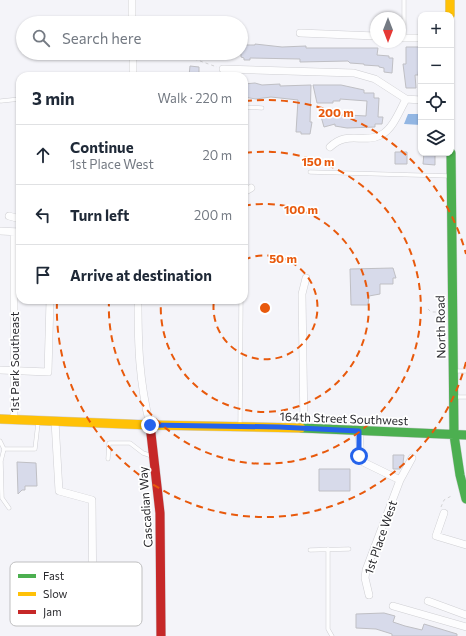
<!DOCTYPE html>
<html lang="en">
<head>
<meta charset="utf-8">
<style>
  :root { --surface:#fff; --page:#f2f2f3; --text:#1f2937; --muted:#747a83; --line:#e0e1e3 }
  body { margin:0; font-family:Commissioner,sans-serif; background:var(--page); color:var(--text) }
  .controls { position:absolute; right:12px; top:12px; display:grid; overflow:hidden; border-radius:8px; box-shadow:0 1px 3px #0004 }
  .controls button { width:36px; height:36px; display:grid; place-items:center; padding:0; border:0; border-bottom:1px solid var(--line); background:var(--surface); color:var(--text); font:20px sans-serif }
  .compass { position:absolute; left:370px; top:12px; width:36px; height:36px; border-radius:50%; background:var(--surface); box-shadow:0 1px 3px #0004; rotate:180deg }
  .stop { position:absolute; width:12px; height:12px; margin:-9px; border:3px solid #2563eb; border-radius:50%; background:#fff }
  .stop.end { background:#2563eb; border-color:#fff; box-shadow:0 1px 4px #0008 }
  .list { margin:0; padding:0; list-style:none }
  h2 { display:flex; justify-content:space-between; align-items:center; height:52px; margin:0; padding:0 16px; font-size:17px }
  h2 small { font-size:13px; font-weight:400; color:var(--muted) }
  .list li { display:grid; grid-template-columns:26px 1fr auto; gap:12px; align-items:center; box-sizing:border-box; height:60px; padding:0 16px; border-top:1px solid var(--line) }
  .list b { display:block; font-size:15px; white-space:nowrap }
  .list p { margin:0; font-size:13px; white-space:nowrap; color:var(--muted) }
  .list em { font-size:13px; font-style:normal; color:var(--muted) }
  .icon { flex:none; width:22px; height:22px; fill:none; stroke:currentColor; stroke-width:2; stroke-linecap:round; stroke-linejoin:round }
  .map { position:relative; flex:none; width:466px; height:636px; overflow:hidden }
  .search { position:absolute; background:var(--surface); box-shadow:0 1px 3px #0004; left:16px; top:16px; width:232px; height:44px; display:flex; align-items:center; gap:10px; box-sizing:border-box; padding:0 14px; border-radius:22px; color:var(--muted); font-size:15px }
  .panel { position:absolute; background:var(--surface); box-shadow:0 1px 3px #0004; left:16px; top:72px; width:232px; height:232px; border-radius:12px }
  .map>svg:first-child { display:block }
</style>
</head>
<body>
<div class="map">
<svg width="466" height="636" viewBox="0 0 466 636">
  <rect width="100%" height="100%" fill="#f4f4f9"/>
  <!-- water -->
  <path fill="#92b6e3" d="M408 114H421V125L404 124Z"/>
  <!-- building -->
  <path fill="#d7daea" stroke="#bfbfc4" d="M255 44 282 47 306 46V48H378L377 55 389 56V58H393L392 73 384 72V68L379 67V66L364 65V64L350 63 348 61 300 62V59L250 58V60H244V58L241 57V45H255Z
    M406 47H421L418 75H415L416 88H406L403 64H406Z
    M190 66 199 67V76H189Z
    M255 83 262 85 280 84V86L311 85 310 122H312L310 134H301V132H296L298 100 271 97 256 99 244 97V84Z
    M313 85H341L364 90V93H374V98H379L378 117H383L382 124H375V127L347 128 335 126V124L324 127 320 113 333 109V112L348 113V115L366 116 367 101 340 99V101H333V103H317Z
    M395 152H407V164H395Z
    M424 153H435V165L423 164Z
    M393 268 396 278H393V284H380V294L369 296 368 305H351L350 269Z
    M393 455H404L403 463 400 469H393Z
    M17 462 36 463 37 486H25V490H22L18 494Z
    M319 469H350V491H319Z
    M384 613 395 616 393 622 405 626 422 630 424 624 457 634V636H392V634L376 629 356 628V614Z"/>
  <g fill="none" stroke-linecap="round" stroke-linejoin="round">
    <defs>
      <path id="lane" d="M404 0V38
        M1 101 20 99
        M244 107 262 108
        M310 172 450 176
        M455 371H466
        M455 397H466
        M240 425 241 300
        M0 441 4 449H35L38 423
        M4 449 1 461 2 498 9 508
        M108 459 109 443H130L143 453 152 456
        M328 549V629L332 636
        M310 550 349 549"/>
      <path id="street" d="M132 0V23
        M300 33 376 36
        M400 38H421
        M133 53V76
        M223 69 354 73 375 79 406 99 421 100
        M330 147C348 130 363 144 381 135 393 129 400 110 406 99
        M244 192 251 188
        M9 216 20 219
        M0 231 20 232
        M138 300C138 345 139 381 150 425
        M0 370 48 372 50 300
        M14 420V232
        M304 428 302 294 306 278
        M359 431 361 461 400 480 366 570 365 578 369 595
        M400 480 412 458
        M444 513 436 536 466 545
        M428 601 466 615
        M393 606 466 627
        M52 620 93 619 92 500 59 491 55 421"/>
      <path id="fast" d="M451 153 454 435 460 475 466 499
        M301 428 466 435"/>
      <path id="slow" d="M450 0V15
        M0 419 150 425 301 428"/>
      <path id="jam" d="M150 425 160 513 161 636"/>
    </defs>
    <!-- lane casing -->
    <use href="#lane" stroke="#cfcfd3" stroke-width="4.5"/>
    <!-- street casing -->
    <use href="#street" stroke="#cfcfd3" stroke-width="8"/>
    <!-- fast casing -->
    <use href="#fast" stroke="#cfcfd3" stroke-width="10"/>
    <!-- slow casing -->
    <use href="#slow" stroke="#cfcfd3" stroke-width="10"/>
    <!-- jam casing -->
    <use href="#jam" stroke="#cfcfd3" stroke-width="10"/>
    <!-- path -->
    <path stroke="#d3d3d5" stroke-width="1" stroke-dasharray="3 3" stroke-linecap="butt" d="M141 53 183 55 217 67
      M428 309 431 312H440
      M312 416 317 418
      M441 507 444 500 453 495"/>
    <!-- lane -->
    <use href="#lane" stroke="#fdfdfe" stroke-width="3.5"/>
    <!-- street -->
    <use href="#street" stroke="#fdfdfe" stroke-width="7"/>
    <!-- fast -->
    <use href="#fast" stroke="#4caf50" stroke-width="9"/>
    <!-- slow -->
    <use href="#slow" stroke="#ffc107" stroke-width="9"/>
    <!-- jam -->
    <use href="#jam" stroke="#c62828" stroke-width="9"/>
  </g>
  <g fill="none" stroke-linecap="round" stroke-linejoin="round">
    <!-- route -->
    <path stroke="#2563eb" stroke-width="5" d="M150 425 279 427 359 431V456"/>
  </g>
  <!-- distance rings -->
  <g fill="none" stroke="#e8590c" stroke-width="2" stroke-dasharray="7 5">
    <path d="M244 260A52 52 0 1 1 214 300"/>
    <path d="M244 206A104 104 0 1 1 161 301"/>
    <path d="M245 153A156 156 0 1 1 109 301"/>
    <path d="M466 362A208 208 0 0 1 57 301M245 101A208 208 0 0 1 466 254"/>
  </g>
  <g text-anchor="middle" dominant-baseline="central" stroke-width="3.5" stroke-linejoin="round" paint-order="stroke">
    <!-- street labels -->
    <g font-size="12" fill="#2a2a2e" stroke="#fff">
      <text transform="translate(440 327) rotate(-91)">North Road</text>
      <text transform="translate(14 362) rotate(-90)">1st Park Southeast</text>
      <text transform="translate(344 418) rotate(2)">164th Street Southwest</text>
      <text transform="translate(145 507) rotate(-94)">Cascadian Way</text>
      <text transform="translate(380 537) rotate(-71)">1st Place West</text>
    </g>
  </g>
  <!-- legend -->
  <rect x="10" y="562" width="132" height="64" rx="6" fill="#fff" stroke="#bfbfc0" stroke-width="1"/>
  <rect x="18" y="574" width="18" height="4" fill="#4caf50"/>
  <rect x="18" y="592" width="18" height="4" fill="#ffc107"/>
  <rect x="18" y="610" width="18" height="4" fill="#c62828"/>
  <g font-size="11" fill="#2a2a2e">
    <text x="43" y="580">Fast</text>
    <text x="43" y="598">Slow</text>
    <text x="43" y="616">Jam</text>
  </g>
  <circle cx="265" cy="308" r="6" fill="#e8590c" stroke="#fff" stroke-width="2"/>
  <g font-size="12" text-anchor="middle" font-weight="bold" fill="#e8590c" stroke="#fff" stroke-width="3.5" stroke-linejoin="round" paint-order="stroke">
    <text x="336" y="117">200 m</text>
    <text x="318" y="166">150 m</text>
    <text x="301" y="214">100 m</text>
    <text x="283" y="263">50 m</text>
  </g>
</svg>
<div class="controls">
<button>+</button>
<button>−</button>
<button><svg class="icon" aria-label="locate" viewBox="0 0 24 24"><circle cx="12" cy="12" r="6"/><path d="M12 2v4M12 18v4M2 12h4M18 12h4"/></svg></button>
<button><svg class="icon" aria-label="layers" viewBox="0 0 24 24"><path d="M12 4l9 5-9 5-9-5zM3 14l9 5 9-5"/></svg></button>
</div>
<svg class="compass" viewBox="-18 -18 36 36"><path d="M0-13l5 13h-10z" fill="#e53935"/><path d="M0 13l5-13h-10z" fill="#747a83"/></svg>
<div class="stop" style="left:359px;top:456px"></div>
<div class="stop end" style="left:150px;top:425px"></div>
<div class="search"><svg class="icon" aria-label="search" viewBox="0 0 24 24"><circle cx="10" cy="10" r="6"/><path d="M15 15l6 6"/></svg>Search here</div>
<section class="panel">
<h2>3 min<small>Walk · 220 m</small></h2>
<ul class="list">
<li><svg class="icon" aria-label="ahead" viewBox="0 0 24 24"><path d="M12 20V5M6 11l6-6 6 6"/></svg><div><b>Continue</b><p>1st Place West</p></div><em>20 m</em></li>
<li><svg class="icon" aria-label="left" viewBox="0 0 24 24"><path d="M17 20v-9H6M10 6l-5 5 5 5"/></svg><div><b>Turn left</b></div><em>200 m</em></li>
<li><svg class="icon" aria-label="arrive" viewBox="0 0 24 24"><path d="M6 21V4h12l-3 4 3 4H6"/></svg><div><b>Arrive at destination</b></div></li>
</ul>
</section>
</div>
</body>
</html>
